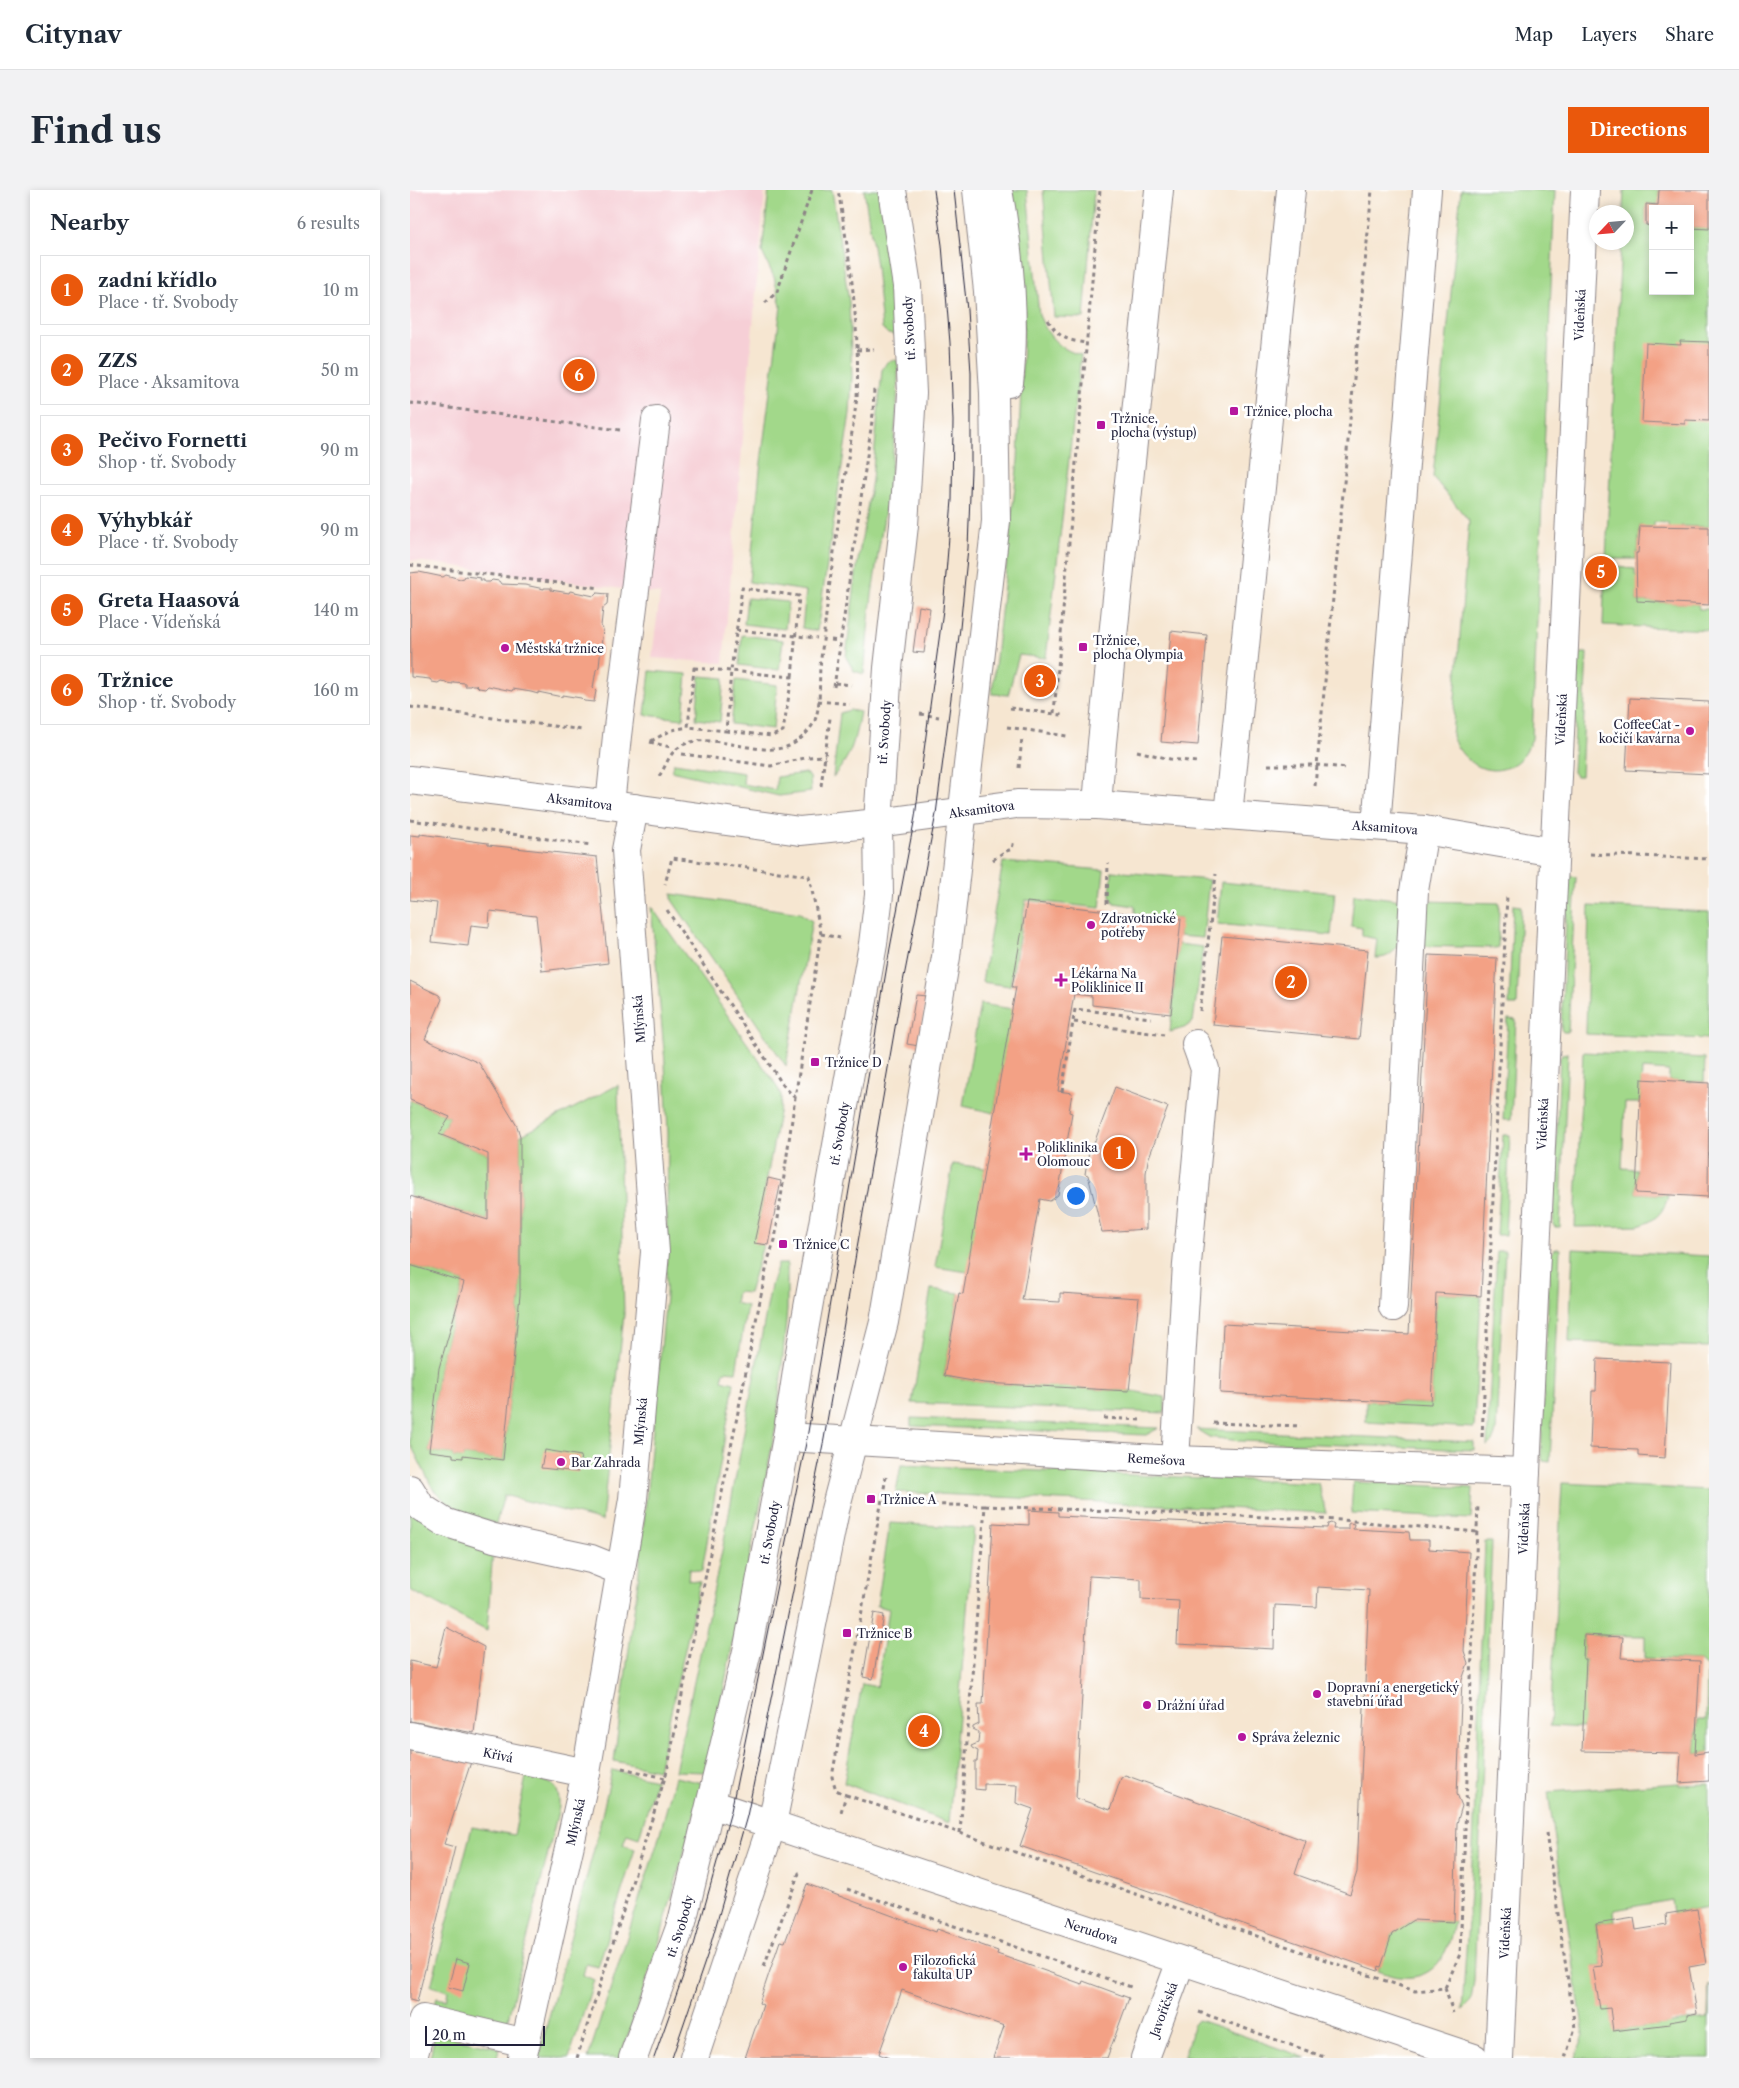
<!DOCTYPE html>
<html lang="en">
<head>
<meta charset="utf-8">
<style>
  :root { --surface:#fff; --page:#f2f2f3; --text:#1f2937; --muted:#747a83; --line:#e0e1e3; --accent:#ea580c }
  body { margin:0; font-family:"Libre Caslon Text",serif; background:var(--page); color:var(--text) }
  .controls { position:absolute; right:15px; top:15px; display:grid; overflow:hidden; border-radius:0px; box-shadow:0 2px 8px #0003 }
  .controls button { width:45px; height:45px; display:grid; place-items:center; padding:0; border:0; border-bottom:1px solid var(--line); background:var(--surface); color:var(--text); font:25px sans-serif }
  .compass { position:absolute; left:1179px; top:15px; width:45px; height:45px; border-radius:50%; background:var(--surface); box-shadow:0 2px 8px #0003; rotate:244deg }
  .scale { position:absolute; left:15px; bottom:12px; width:120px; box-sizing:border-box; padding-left:5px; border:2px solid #22223b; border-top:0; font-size:14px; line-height:18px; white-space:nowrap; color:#22223b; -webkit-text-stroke:4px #fff; paint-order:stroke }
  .you { position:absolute; left:665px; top:1005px; width:18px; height:18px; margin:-12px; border:4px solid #fff; border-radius:50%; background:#1a73e8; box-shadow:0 0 0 8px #1a73e833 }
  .badge { display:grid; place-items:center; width:32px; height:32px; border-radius:50%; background:var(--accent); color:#fff; font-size:16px; font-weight:700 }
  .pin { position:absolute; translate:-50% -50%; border:2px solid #fff; box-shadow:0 1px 5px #0006 }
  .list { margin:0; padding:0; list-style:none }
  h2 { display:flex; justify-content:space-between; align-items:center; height:65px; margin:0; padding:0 20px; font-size:21px }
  h2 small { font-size:16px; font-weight:400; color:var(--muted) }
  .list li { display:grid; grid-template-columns:32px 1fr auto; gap:15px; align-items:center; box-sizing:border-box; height:70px; margin:0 10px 10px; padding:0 10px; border:1px solid var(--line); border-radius:0px }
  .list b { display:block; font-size:19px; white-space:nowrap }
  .list p { margin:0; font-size:16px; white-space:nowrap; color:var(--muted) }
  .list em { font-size:16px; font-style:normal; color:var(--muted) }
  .map { position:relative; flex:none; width:1299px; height:1868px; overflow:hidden; border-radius:0px }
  header { display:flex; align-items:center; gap:30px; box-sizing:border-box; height:70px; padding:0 25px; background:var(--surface); border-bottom:1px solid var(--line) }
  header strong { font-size:24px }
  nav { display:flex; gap:28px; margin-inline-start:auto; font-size:18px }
  .intro { display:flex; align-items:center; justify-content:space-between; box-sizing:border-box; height:120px; padding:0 30px }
  h1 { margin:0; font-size:35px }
  .button { padding:12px 22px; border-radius:0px; background:var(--accent); color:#fff; font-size:18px; font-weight:700 }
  main { display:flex; gap:30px; padding:0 30px }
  aside { flex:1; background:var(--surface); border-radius:0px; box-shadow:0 2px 8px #0003 }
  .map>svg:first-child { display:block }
</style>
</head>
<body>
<header>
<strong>Citynav</strong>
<nav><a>Map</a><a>Layers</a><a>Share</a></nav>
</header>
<div class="intro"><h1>Find us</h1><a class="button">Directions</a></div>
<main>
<aside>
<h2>Nearby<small>6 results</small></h2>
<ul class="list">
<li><span class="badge">1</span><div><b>zadní křídlo</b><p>Place · tř. Svobody</p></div><em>10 m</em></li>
<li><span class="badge">2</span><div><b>ZZS</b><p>Place · Aksamitova</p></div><em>50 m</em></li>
<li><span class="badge">3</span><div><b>Pečivo Fornetti</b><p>Shop · tř. Svobody</p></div><em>90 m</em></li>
<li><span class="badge">4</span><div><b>Výhybkář</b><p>Place · tř. Svobody</p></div><em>90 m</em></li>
<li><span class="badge">5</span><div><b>Greta Haasová</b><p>Place · Vídeňská</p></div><em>140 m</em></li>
<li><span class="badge">6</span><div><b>Tržnice</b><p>Shop · tř. Svobody</p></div><em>160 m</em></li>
</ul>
</aside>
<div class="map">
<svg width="1299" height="1868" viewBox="0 0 1299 1868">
  <rect width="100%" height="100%" fill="#fff"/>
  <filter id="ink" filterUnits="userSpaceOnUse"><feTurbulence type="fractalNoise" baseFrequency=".02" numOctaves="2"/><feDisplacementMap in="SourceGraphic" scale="10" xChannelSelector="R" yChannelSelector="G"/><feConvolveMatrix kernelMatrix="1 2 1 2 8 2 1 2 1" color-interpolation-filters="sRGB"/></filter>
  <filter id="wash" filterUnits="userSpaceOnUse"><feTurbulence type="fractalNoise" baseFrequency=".0096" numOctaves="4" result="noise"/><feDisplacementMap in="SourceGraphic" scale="20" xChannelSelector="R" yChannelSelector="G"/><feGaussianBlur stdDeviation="1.12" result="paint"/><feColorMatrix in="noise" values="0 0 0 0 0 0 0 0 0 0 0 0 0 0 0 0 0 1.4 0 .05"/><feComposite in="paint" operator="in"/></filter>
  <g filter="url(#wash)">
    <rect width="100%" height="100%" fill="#f6e6d1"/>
    <!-- built -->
    <path fill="#f6cfd6" d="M0 0H355L313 473 242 468 250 404 0 370Z"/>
    <!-- green -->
    <path fill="#a2d88a" stroke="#627d62" d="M359 0H422L439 112 442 186 440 223 407 441 392 438 396 401 339 392 350 280 371 116 364 87 352 62Z
      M454 0H470L483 77 488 146 478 144 472 138 466 76Z
      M602 0H617L629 125C638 146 648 159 671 165L636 468 609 465 598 505 582 504 608 270 614 127Z
      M633 0H684L674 128 644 127Z
      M1051 0H1145L1122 549C1119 554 1117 562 1113 566 1087 594 1053 576 1042 546L1059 331 1023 287Z
      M1214 0H1249L1248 15 1237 14 1236 17V35L1243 36V101H1280V38L1299 39V337L1271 336V338H1258V333L1244 332V337L1230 336 1228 363H1226V369H1196L1211 53 1216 52V22H1213Z
      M484 170 488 171C489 250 473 327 462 405 458 431 457 458 454 484L444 481 436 467 447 376 462 290 472 180 477 172Z
      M1195 376 1225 379V385L1228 386 1227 411 1288 414 1289 419H1299V440L1193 435Z
      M337 408 378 412 375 439 334 434Z
      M332 445 373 450 369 480 329 475Z
      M1171 463H1177L1171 586H1166L1163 582 1168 467Z
      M240 481 277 484 273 529 235 525Z
      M290 486 314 488 310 532 286 529Z
      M326 490 367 495 363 539 321 534Z
      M440 520 450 522C444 552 443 563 423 587L430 523Z
      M264 573 334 583 333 594 365 600 367 587 395 583 400 587 401 602 369 606 261 581Z
      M593 672 694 680 690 718 616 710 600 796 572 792Z
      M702 681 799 690 793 748 769 746 770 729 725 724V716L704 713 700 706Z
      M1158 686 1166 687 1158 842H1153L1151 839Z
      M811 692 925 703 921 745 807 734Z
      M262 704 390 723 402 731 376 876 262 710Z
      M944 704 992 710C991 730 996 770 965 768L967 749 952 746V738L941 736Z
      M1014 711 1089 713 1088 758 1013 756Z
      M1103 715 1111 716 1107 815H1099Z
      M241 716 365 893 371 905V912L345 1053 353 1055 339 1103 327 1102 325 1113 337 1116 326 1182 314 1181 312 1190 324 1193 292 1381 279 1379 278 1390 290 1392 248 1580 204 1571 228 1391 256 1107 258 944 255 872Z
      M1179 716 1299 722V849L1176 844Z
      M768 754 793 757 783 832 774 838 760 842Z
      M570 814 603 819 584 923 553 916Z
      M1098 829 1106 830 1101 930H1093Z
      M1173 862 1295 868 1294 892 1259 891V881L1232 879 1230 913H1215L1212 978 1227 979 1226 1003 1258 1005C1255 1022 1244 1032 1228 1036L1165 1037Z
      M1158 863 1150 1037H1145L1143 1035 1150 867 1152 864Z
      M208 895 214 1124 192 1331 94 1305 86 1334 60 1325 36 1312 23 1299 0 1253V1075L54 1092 29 1178 19 1261 43 1264V1267L53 1268V1265L93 1270 110 1105V946Z
      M0 910 40 927 29 944 78 964V1030L0 1006Z
      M1093 945H1100L1095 1045H1087Z
      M543 974 575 978 558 1082 525 1077Z
      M1145 1059H1150L1140 1272 1133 1271 1131 1264 1140 1066Z
      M1163 1059 1299 1066V1157L1159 1152Z
      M1087 1061H1095L1086 1242 1082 1252 1077 1256Z
      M368 1074H377V1120L367 1231 297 1582 265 1581 313 1356 361 1095Z
      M521 1099 549 1103 534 1186 575 1193 722 1201 755 1207V1223L502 1213Z
      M1026 1103 1071 1106 1064 1238 956 1232V1211L1021 1214Z
      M501 1228 749 1238 736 1245 501 1236Z
      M786 1239 1064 1252V1260L830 1251 799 1247Z
      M491 1275 908 1293 916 1323 486 1302Z
      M943 1292 1063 1298 1061 1329 941 1323Z
      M1152 1293 1299 1300V1562L1285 1564 1288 1530H1296L1297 1477 1290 1471 1235 1468V1446L1174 1445 1173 1469H1176L1174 1538 1140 1536Z
      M0 1301 83 1359 77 1441 0 1400Z
      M480 1333 564 1338 539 1633 434 1593 452 1494 467 1497 479 1419 467 1416Z
      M1075 1352H1082L1064 1791 1061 1811 1052 1820 1063 1657Z
      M202 1580 246 1590 229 1648 217 1644 213 1655 225 1659 188 1777 176 1774 173 1785 184 1790 159 1868H128L187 1648Z
      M116 1587C139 1592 150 1591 149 1617L97 1833 25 1814 27 1808 36 1810 38 1801 21 1796 62 1637 104 1645Z
      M265 1587 293 1593 247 1760 210 1868H178L247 1654Z
      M1269 1593V1595L1299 1594V1717L1263 1723 1261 1710 1204 1720 1205 1731 1186 1734 1192 1776 1184 1777 1200 1818 1204 1841 1298 1828 1299 1794V1868H1165L1174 1845 1138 1602Z
      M1003 1730 1044 1732C1039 1761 1027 1791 990 1787 983 1787 975 1783 968 1781L982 1744Z
      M788 1830 792 1831 896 1868 774 1867 783 1836Z
      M25 1844 89 1858 87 1868H20Z"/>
    <g id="blocks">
      <!-- building -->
      <path fill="#f3a185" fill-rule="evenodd" d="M1249 0H1299V39L1280 38V19H1243V36L1236 35V14L1248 15Z
        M1270 151 1299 152V231L1275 230V234L1232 232 1236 153 1271 155Z
        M1230 336 1299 337V415L1227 411 1226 363H1228Z
        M9 382 33 387 36 385 50 389 54 388 55 386 71 388 70 390H74V392H80L82 390 89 391 91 394 115 395 134 399V398H141V400L159 403 160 401 184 406 187 403 198 404 197 415 193 418 191 436 193 439 189 477 186 480 183 498 186 501 184 512 174 511 171 508 152 505V507L128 502V504L121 502 103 499 102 501 78 496 75 499 69 498 66 495H61L60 496H55V493L43 492V494L37 493 36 492 31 491 28 493 22 492 20 489 1 487 0 383Z
        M509 416 520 418 514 463 503 462Z
        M761 441 797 445 788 555 751 552Z
        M622 482H640L639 501 620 500Z
        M1220 508 1299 512V584L1216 580Z
        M10 644 78 653V655L187 667 198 773 132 781 126 726 80 721 79 737 61 735 58 756 22 752 27 713 0 710V645L10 646Z
        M617 712 771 729 761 824 682 815V806L664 804 648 901 662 903 659 922 662 923 648 1005 640 1011 630 1009 612 1110 650 1112V1103L729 1108 719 1201 574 1193 534 1186 549 1103 553 1104 602 819 606 797H602Z
        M812 746 958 760 949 849 803 835Z
        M1018 765 1087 768 1071 1106 1026 1103 1021 1214 810 1203 813 1134 999 1144Z
        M0 791 29 805 32 809 15 849 69 873 107 936 110 946V1105L93 1270 53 1265V1268L43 1267V1264L19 1261 29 1178 54 1092 0 1075V1006L78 1030V964L29 944 40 927 0 910Z
        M506 805 517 806 509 856 497 854Z
        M1231 889 1299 893 1298 1007 1226 1003Z
        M705 897 758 917 738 970 736 983V1039L692 1042 678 985 675 984 680 955 683 956Z
        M358 988 371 991 358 1055 344 1053Z
        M1187 1169 1260 1172 1255 1268 1228 1266V1260L1180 1258 1182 1201H1186Z
        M135 1260 171 1266 168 1282 131 1278Z
        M619 1320 648 1322V1326L917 1338 918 1334 921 1333 924 1335 923 1339H938V1334L940 1333 944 1334 943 1339 999 1342 1000 1350H1019V1359L1059 1362 1054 1461 1058 1473 1052 1490 1047 1604 1052 1616 1047 1633 1044 1732 1003 1730 982 1744 971 1777 969 1776 968 1781 610 1656 623 1619 606 1613 607 1595 574 1594V1600L565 1599V1571H567L568 1561 562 1558 561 1556 568 1553 569 1542 563 1539V1537L569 1534 568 1514H573L583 1333 619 1335ZM679 1386 731 1389V1409L769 1411 767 1454 864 1459 865 1415 907 1417 908 1397 959 1400 947 1682 940 1704 885 1684 896 1651 715 1585 711 1588 700 1620 666 1608Z
        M464 1423 474 1425 463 1489 453 1487Z
        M36 1437 74 1457 64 1543 0 1531V1471L26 1477Z
        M1174 1445 1213 1447 1211 1468 1290 1471 1285 1564 1299 1562V1591L1269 1593 1271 1563 1172 1561 1176 1469H1173Z
        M0 1561 61 1572 34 1654 45 1657 7 1812 0 1810Z
        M397 1694 526 1742 527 1739 588 1761 587 1764 672 1794 673 1791 719 1808 697 1868H583L594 1836 492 1800 469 1864 479 1868H335L353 1815 349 1813 370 1751 375 1752Z
        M1287 1719 1296 1774 1279 1777 1287 1823 1277 1825V1829L1259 1832 1260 1834 1203 1841 1200 1818 1190 1819 1183 1777 1192 1776 1186 1734 1224 1728 1226 1740 1257 1735 1256 1724Z
        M46 1769 60 1773 53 1801 38 1797Z"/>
    </g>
  </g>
  <g filter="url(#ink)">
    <use href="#blocks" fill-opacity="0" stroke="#8c8486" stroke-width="1"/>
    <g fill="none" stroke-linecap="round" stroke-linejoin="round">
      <defs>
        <g id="minor">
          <path d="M588 0C599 61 606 131 599 193"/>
          <path id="s1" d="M0 590 200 615 390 641 468 633 607 614 687 615 1014 640 1144 662"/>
          <path d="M200 615 207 546 246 230"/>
          <path d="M687 615 692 553 749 0"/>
          <path d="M818 625 881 0"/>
          <path d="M966 636 1017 0"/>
          <path d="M983 1117 1004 701 1014 640"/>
          <path id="s2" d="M377 1247 765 1270 1116 1282"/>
          <path d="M765 1270 777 1074 795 879 786 854"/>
          <path d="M0 1299 11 1317 34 1332 84 1348 181 1369 211 1381"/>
          <path id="s3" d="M0 1546 176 1583"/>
          <path id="s4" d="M301 1614 1064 1868"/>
          <path d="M3 1868 13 1829 116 1853"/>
          <path id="s5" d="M112 1868 176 1583 223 1309 245 1062 216 660 224 618"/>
          <path id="s6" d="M223 1868 272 1732 338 1457 377 1247 389 1168 463 754 469 705 468 633 478 478 494 335 502 203 497 96 482 0"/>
          <path d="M284 1868 362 1634 425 1320 474 1132 536 767 586 331 584 203 578 101 567 0"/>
          <path id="s7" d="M735 1868 771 1771"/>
          <path id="s8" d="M1089 1868 1175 0"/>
        </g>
      </defs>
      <!-- minor casing -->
      <use href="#minor" stroke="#8c8486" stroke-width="30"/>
      <!-- path -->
      <path stroke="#8c8486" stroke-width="3" stroke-dasharray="4 4" stroke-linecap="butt" d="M355 113 367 102 402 0
        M638 130C649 148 656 150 676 153
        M447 160 464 159
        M0 213 210 240
        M0 375 190 398
        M326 440 407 448
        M421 450 429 451
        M284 478 321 481 316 541 278 537Z
        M425 493 441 495
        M424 497 463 224 464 198
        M408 511 440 514
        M0 517 173 540
        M600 518 652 525
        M644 523 690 0
        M510 524 529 527
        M597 537 657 546
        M316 541 362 546 373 541 382 487 321 481 332 398 389 406 382 487
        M241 551 262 540 278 537
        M240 552 260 557
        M727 561 760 569 787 572
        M272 564 361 576 399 567 415 566
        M858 575H907L937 578
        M609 578 612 547
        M249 586C256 577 258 565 268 558 296 537 346 569 379 556 390 551 400 541 405 530 411 514 409 494 410 477 412 460 414 442 416 425 424 352 437 280 447 207 450 138 440 68 428 0
        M411 596 420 528
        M905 596 962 0
        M0 630 181 655
        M1180 664 1299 669
        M583 670 594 662 602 659 604 650
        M697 714 698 673
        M257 720 373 895 385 908
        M411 744 430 748
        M790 821 806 684
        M664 832 754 845
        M652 902 665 819 741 828
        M694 1228 732 1230
        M803 1233 891 1236
        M1072 1247 1097 705
        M575 1316 932 1330 1067 1342
        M212 1578 255 1588
        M436 1605 550 1643 575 1316 471 1313
        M431 1622 436 1605 426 1600 422 1587 476 1287
        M550 1643 1005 1801 1035 1798 1050 1764 1068 1314
        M1136 1643 1165 1838 1155 1868
        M437 1699 724 1798
        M354 1776 389 1683H391
        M1035 1798 1043 1823
        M789 1822 917 1868
        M167 1868 257 1581 358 1070 365 1050 385 908 411 744 399 686 262 668 255 694"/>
      <!-- minor -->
      <use href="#minor" stroke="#fff" stroke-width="28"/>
      <!-- tram -->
      <path stroke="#22223b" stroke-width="1" d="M244 1868 284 1755 321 1621 397 1248 480 758 505 627 533 420 542 310 543 231 540 153 532 55 524 0
        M262 1868 299 1760 337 1626 414 1249 492 797 526 624 550 438 558 358 561 279V183L557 120 544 0"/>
    </g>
  </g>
  <!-- markers -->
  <g fill="#b5179e" stroke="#fff" stroke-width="2">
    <rect x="819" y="216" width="10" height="10" rx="2.5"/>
    <rect x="686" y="230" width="10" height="10" rx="2.5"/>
    <rect x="668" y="452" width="10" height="10" rx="2.5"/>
    <circle cx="95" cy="458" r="5"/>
    <circle cx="1280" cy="541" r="5"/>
    <circle cx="681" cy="735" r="5"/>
    <path d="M648.5 782.5h5v5h5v5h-5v5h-5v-5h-5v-5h5z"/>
    <rect x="400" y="867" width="10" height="10" rx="2.5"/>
    <path d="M613.5 956.5h5v5h5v5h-5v5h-5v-5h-5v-5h5z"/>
    <rect x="368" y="1049" width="10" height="10" rx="2.5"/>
    <circle cx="151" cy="1272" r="5"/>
    <rect x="456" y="1304" width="10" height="10" rx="2.5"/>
    <rect x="432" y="1438" width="10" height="10" rx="2.5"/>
    <circle cx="907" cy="1504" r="5"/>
    <circle cx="737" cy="1515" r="5"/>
    <circle cx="832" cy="1547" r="5"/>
    <circle cx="493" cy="1777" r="5"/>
  </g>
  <g text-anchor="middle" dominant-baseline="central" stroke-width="5" stroke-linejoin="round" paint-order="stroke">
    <!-- street labels -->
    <g font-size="12" fill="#22223b" stroke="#fff">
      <text stroke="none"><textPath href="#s8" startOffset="1745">Vídeňská</textPath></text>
      <text transform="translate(499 138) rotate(-93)">tř. Svobody</text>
      <text stroke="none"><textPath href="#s8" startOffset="1340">Vídeňská</textPath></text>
      <text stroke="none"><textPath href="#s6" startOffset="1354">tř. Svobody</textPath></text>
      <text stroke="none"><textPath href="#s1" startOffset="171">Aksamitova</textPath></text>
      <text stroke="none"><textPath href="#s1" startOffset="576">Aksamitova</textPath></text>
      <text stroke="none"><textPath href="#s1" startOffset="981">Aksamitova</textPath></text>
      <text transform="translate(229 829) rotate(-94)">Mlýnská</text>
      <text stroke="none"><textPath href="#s8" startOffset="935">Vídeňská</textPath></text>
      <text stroke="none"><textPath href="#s6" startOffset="949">tř. Svobody</textPath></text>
      <text stroke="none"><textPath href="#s5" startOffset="648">Mlýnská</textPath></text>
      <text stroke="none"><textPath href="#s2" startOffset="370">Remešova</textPath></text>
      <text stroke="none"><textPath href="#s8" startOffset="530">Vídeňská</textPath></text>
      <text stroke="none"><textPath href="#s6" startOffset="544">tř. Svobody</textPath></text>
      <text stroke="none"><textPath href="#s3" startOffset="90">Křivá</textPath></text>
      <text stroke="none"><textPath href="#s5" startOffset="242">Mlýnská</textPath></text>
      <text stroke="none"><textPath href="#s6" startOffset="140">tř. Svobody</textPath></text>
      <text stroke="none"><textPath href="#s4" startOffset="401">Nerudova</textPath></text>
      <text stroke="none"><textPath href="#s8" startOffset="125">Vídeňská</textPath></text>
      <text stroke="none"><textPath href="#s7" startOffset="52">Javoříčská</textPath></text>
    </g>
    <!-- poi labels -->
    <g font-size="12" fill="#22223b" stroke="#fff" text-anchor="start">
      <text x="834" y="221">Tržnice, plocha</text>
      <text x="701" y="228">Tržnice,<tspan x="701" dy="14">plocha (výstup)</tspan></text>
      <text x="683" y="450">Tržnice,<tspan x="683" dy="14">plocha Olympia</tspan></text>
      <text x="105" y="458">Městská tržnice</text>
      <text x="1270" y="534" text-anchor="end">CoffeeCat -<tspan x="1270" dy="14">kočičí kavárna</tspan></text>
      <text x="691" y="728">Zdravotnické<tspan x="691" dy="14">potřeby</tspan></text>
      <text x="661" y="783">Lékárna Na<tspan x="661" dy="14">Poliklinice II</tspan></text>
      <text x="415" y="872">Tržnice D</text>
      <text x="627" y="957">Poliklinika<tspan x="627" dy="14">Olomouc</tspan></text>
      <text x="383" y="1054">Tržnice C</text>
      <text x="161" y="1272">Bar Zahrada</text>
      <text x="471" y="1309">Tržnice A</text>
      <text x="447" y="1443">Tržnice B</text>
      <text x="917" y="1497">Dopravní a energetický<tspan x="917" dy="14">stavební úřad</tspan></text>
      <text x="747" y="1515">Drážní úřad</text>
      <text x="842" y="1547">Správa železnic</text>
      <text x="503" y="1770">Filozofická<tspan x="503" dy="14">fakulta UP</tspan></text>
    </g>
  </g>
</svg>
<div class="controls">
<button>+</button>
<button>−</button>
</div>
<svg class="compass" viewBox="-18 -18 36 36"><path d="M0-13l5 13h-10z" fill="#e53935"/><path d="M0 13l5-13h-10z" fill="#747a83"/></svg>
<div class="scale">20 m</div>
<div class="you"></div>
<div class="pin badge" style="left:709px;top:963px">1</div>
<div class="pin badge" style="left:881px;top:792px">2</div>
<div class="pin badge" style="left:630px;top:491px">3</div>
<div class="pin badge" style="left:514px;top:1541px">4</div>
<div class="pin badge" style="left:1191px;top:382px">5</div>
<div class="pin badge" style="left:169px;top:185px">6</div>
</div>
</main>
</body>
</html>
